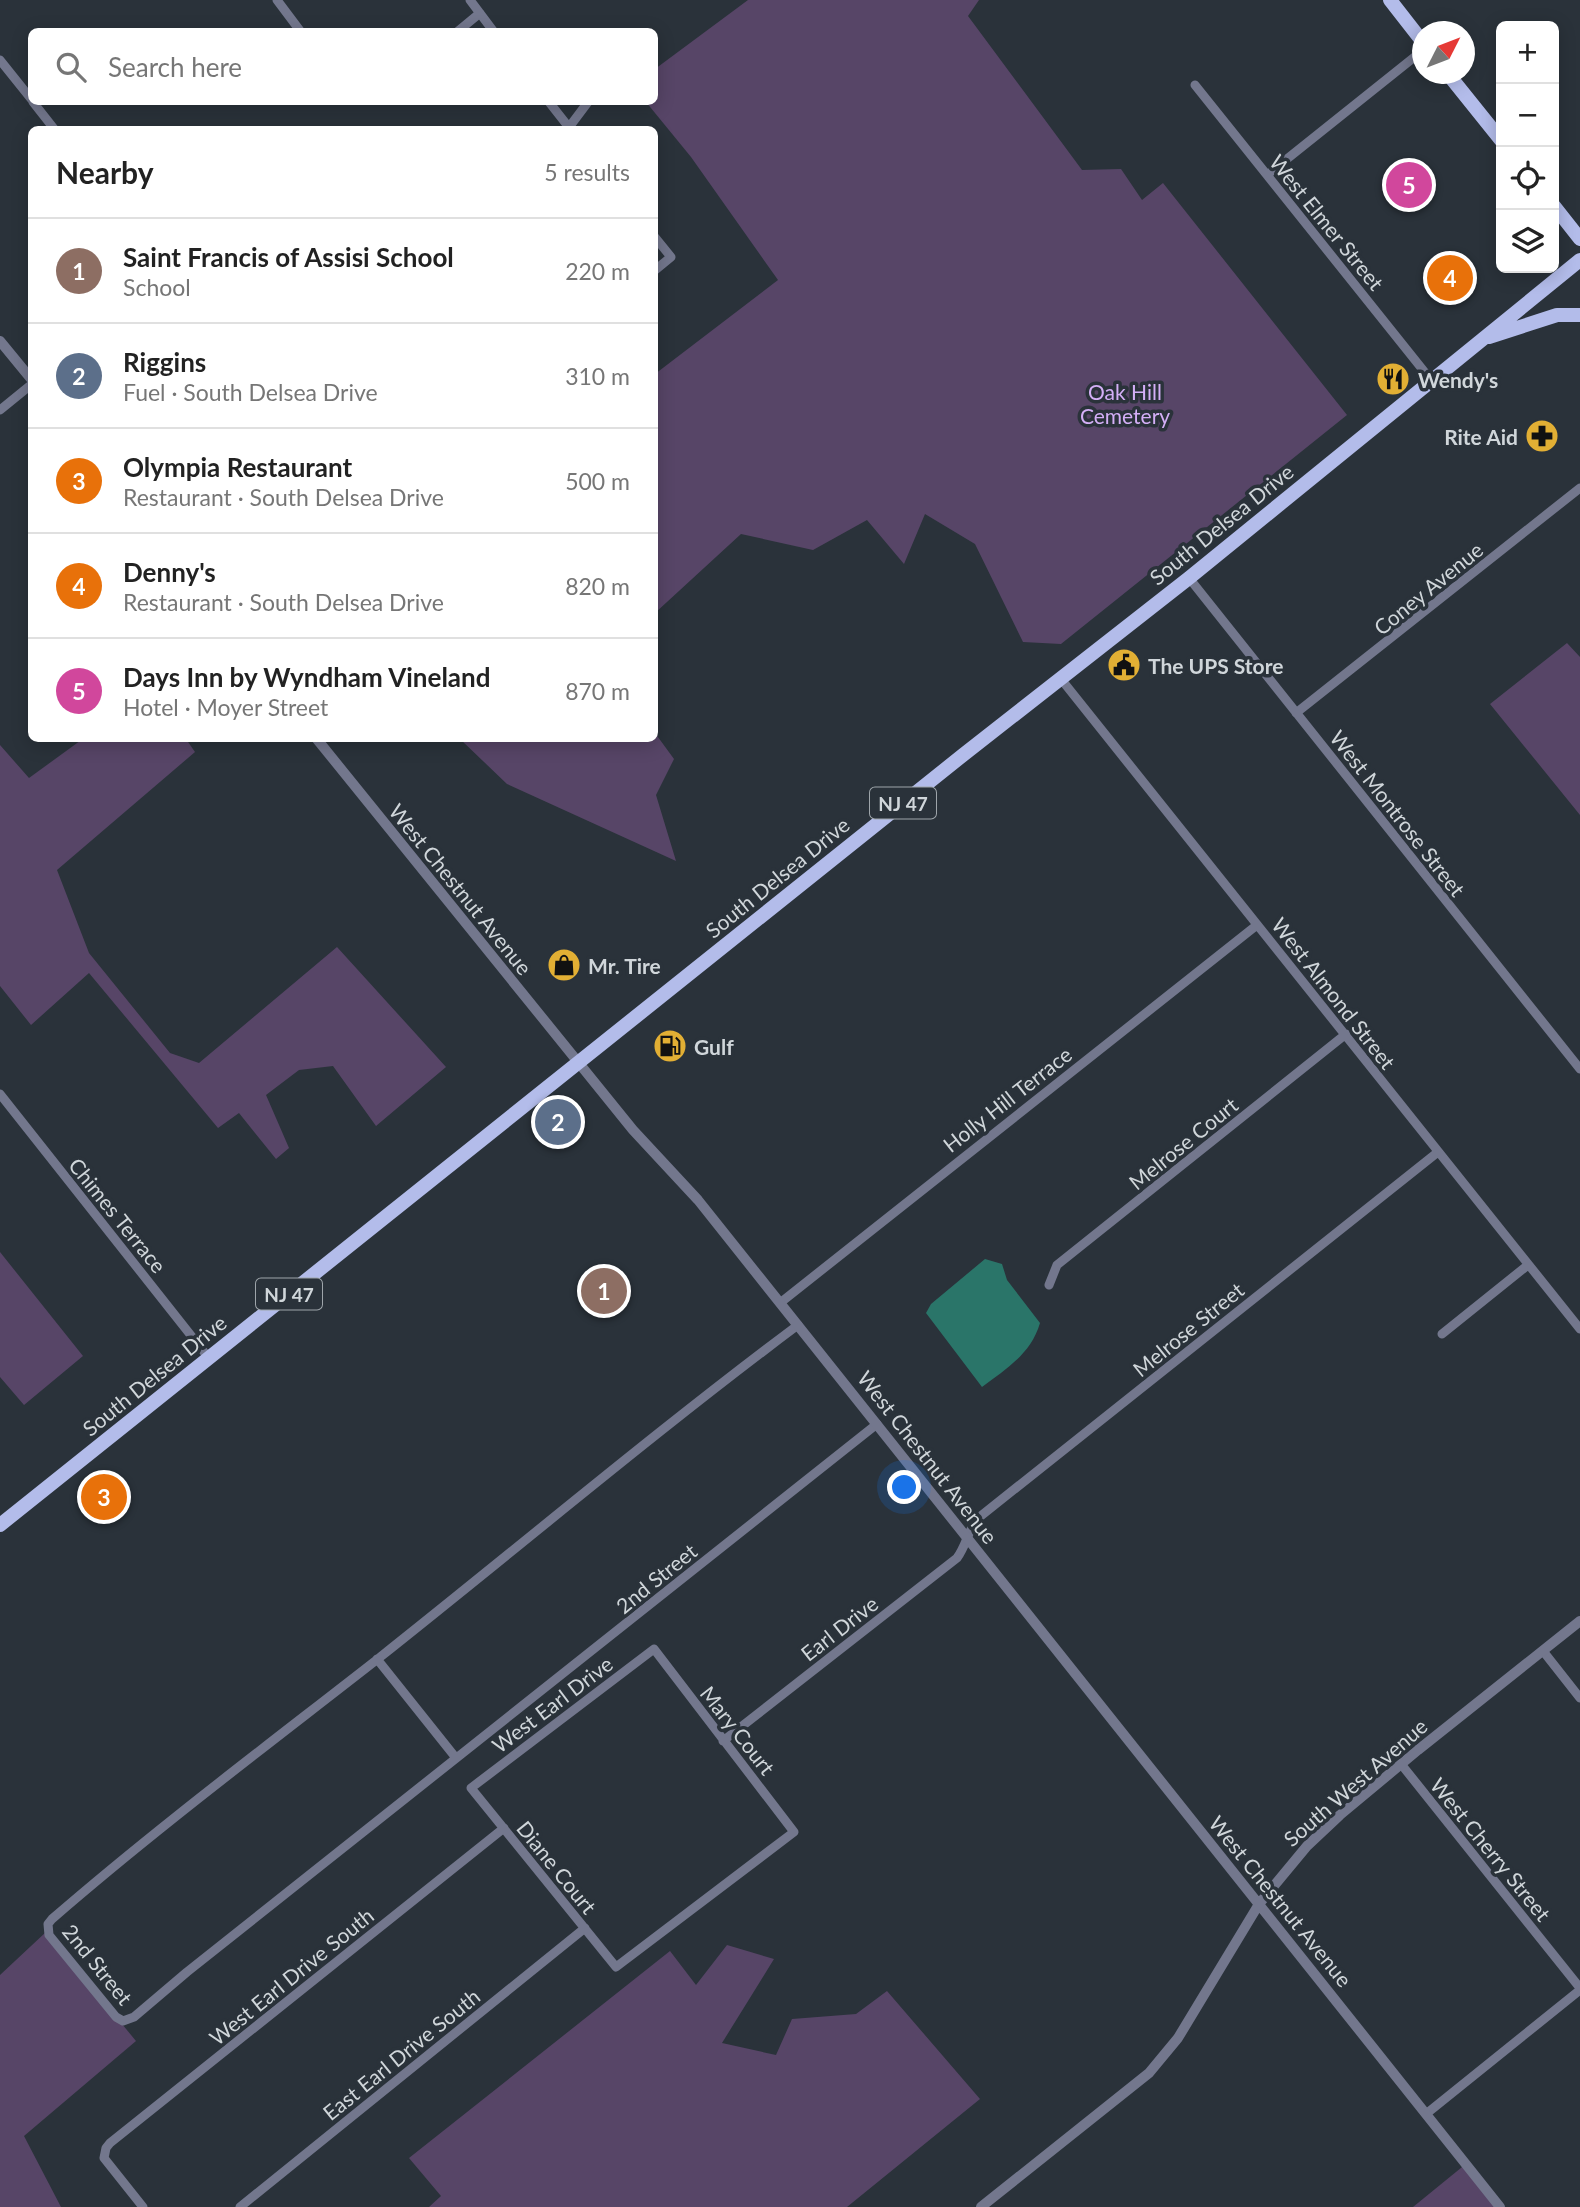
<!DOCTYPE html>
<html lang="en">
<head>
<meta charset="utf-8">
<style>
  :root { --surface:#fff; --page:#f2f2f2; --text:#222; --muted:#767676; --line:#e0e0e0; --accent:#7c3aed }
  body { margin:0; font-family:Lato,sans-serif; background:var(--page); color:var(--text) }
  .controls { position:absolute; right:21px; top:21px; display:grid; overflow:hidden; border-radius:10px; box-shadow:0 4px 18px #0003 }
  .controls button { width:63px; height:63px; display:grid; place-items:center; padding:0; border:0; border-bottom:2px solid var(--line); background:var(--surface); color:var(--text); font:35px sans-serif }
  .compass { position:absolute; left:1412px; top:21px; width:63px; height:63px; border-radius:50%; background:var(--surface); box-shadow:0 4px 18px #0003; rotate:48deg }
  .you { position:absolute; left:905px; top:1488px; width:24px; height:24px; margin:-18px; border:5px solid #fff; border-radius:50%; background:#1a73e8; box-shadow:0 0 0 10px #1a73e833 }
  .badge { display:grid; place-items:center; width:46px; height:46px; border-radius:50%; background:var(--accent); color:#fff; font-size:23px; font-weight:700 }
  .pin { position:absolute; translate:-50% -50%; border:4px solid #fff; box-shadow:0 2px 7px #0006 }
  .list { margin:0; padding:0; list-style:none }
  h2 { display:flex; justify-content:space-between; align-items:center; height:91px; margin:0; padding:0 28px; font-size:30px }
  h2 small { font-size:23px; font-weight:400; color:var(--muted) }
  .list li { display:grid; grid-template-columns:46px 1fr auto; gap:21px; align-items:center; box-sizing:border-box; height:105px; padding:0 28px; border-top:2px solid var(--line) }
  .list b { display:block; font-size:26px; white-space:nowrap }
  .list p { margin:0; font-size:23px; white-space:nowrap; color:var(--muted) }
  .list em { font-size:23px; font-style:normal; color:var(--muted) }
  .icon { flex:none; width:38px; height:38px; fill:none; stroke:currentColor; stroke-width:2; stroke-linecap:round; stroke-linejoin:round }
  .map { position:relative; flex:none; width:1580px; height:2207px; overflow:hidden }
  .search { position:absolute; background:var(--surface); box-shadow:0 4px 18px #0003; left:28px; top:28px; width:630px; height:77px; display:flex; align-items:center; gap:18px; box-sizing:border-box; padding:0 24px; border-radius:10px; color:var(--muted); font-size:26px }
  .panel { position:absolute; background:var(--surface); box-shadow:0 4px 18px #0003; left:28px; top:126px; width:630px; height:616px; border-radius:10px }
  .map>svg:first-child { display:block }
</style>
</head>
<body>
<div class="map">
<svg width="1580" height="2207" viewBox="0 0 1580 2207">
  <rect width="100%" height="100%" fill="#2a323a"/>
  <!-- green -->
  <path fill="#574567" d="M748 0H979L968 16 1082 170 1121 169 1142 200 1163 183 1347 415 1061 644 1023 642 975 544 925 514 904 564 867 520 813 550 741 534 655 613V374L778 280 691 157 646 102H654L655 69Z
    M1567 643 1580 657V815L1490 704Z
    M655 733 674 759 656 795 676 861 507 784 460 739 654 738Z
    M84 738 186 739 195 752 57 870 89 953 170 1053 199 1063 337 947 446 1067 376 1126 333 1066 299 1070 266 1095 289 1148 276 1159 239 1113 218 1128 89 973 31 1025 0 986V745L29 778Z
    M0 1252 83 1356 24 1405 0 1377Z
    M46 1932 136 2041 24 2136 61 2207H0V1975Z
    M727 1945 774 1959 722 2043 776 2055 792 2019 856 2014 887 1991 980 2099 847 2207H429L441 2196 409 2158 670 1951 696 1985Z
    M1467 2163 1502 2207H1413Z"/>
  <!-- water -->
  <path fill="#2a7569" d="M985 1259 1002 1264 1007 1280 1040 1323C1031 1354 1006 1369 982 1387L926 1313 931 1304Z"/>
  <g fill="none" stroke-linecap="round" stroke-linejoin="round">
    <!-- minor -->
    <path stroke="#73778d" stroke-width="9" d="M277 0 301 32
      M470 0 494 32
      M457 32 480 13
      M0 60 32 100
      M1195 85 1431 380
      M33 102 55 130
      M549 102 571 130
      M567 130 588 102
      M1267 175 1422 51
      M654 236 671 257 654 271
      M0 410 32 384
      M1189 578 1580 1069
      M1061 679 1580 1329
      M1296 713 1580 488
      M0 1094 208 1357
      M1049 1285 1057 1265 1346 1034
      M780 1303 1257 925
      M798 1325C655 1432 519 1547 379 1658 269 1744 157 1828 52 1919L48 1924 49 1935 116 2017 123 2021 134 2017 187 1972 877 1424
      M1442 1334 1528 1265
      M654 1649 794 1832 616 1967 471 1788Z
      M1543 1651 1580 1698
      M377 1659 456 1758
      M723 1741 957 1558C966 1546 968 1531 977 1519L1438 1152
      M1401 1764 1580 1988
      M1426 2114 1580 1990
      M143 2207 104 2158 106 2148 110 2143 504 1828
      M240 2207 585 1928"/>
    <!-- tertiary -->
    <path stroke="#73778d" stroke-width="10" d="M0 341 32 380
      M316 738 633 1130 698 1200 1500 2207
      M981 2207 1149 2073 1178 2038 1259 1904 1307 1846 1340 1815 1418 1750 1580 1621"/>
    <!-- primary -->
    <path stroke="#b3bcea" stroke-width="14" d="M1390 0 1422 41
      M1448 74 1501 140
      M1554 206 1580 239
      M1489 337 1557 315H1580
      M0 1525 963 755 1189 578 1580 260"/>
  </g>
  <!-- icons -->
  <defs>
    <symbol id="restaurant-disc" viewBox="-11 -11 22 22"><circle r="9.5" fill="#e2af34" stroke="#2a323a"/><path d="M-5-6h1v4h1v-4h1v4h1v-4h1v5L-1.5 .5V6h-2V.5L-5-1ZM5-6V6H3V1.5H1.5Q1.5-4 5-6Z" fill="#111"/></symbol>
    <symbol id="pharmacy-disc" viewBox="-11 -11 22 22"><circle r="9.5" fill="#e2af34" stroke="#2a323a"/><path d="M-2-6h4v4h4v4h-4v4h-4v-4h-4v-4h4Z" fill="#111"/></symbol>
    <symbol id="civic-disc" viewBox="-11 -11 22 22"><circle r="9.5" fill="#e2af34" stroke="#2a323a"/><path d="M-.6-6.5H3V-4.5H.6V-3L4-1V1h2V6H-6V1h2V-1L-.6-3ZM-1.2 2.5V6h2.4V2.5Z" fill="#111"/></symbol>
    <symbol id="shop-disc" viewBox="-11 -11 22 22"><circle r="9.5" fill="#e2af34" stroke="#2a323a"/><path d="M-5-2.5h2.3a2.7 3.5 0 0 1 5.4 0H5L5.5 6h-11ZM-1.5-2.5h3a1.5 2.3 0 0 0-3 0Z" fill="#111"/></symbol>
    <symbol id="fuel-disc" viewBox="-11 -11 22 22"><circle r="9.5" fill="#e2af34" stroke="#2a323a"/><path d="M-5.5-6h7V0h2V4h1.3V-2.5L3-4.5l.8-.8L6-3V5H2.5V1h-1V6h-7ZM-4.2-4.7v3.2H.2V-4.7Z" fill="#111"/></symbol>
  </defs>
  <g fill-rule="evenodd">
    <use href="#restaurant-disc" x="1374" y="360" width="38" height="38"/>
    <use href="#pharmacy-disc" x="1523" y="417" width="38" height="38"/>
    <use href="#civic-disc" x="1105" y="646" width="38" height="38"/>
    <use href="#shop-disc" x="545" y="946" width="38" height="38"/>
    <use href="#fuel-disc" x="651" y="1027" width="38" height="38"/>
  </g>
  <g text-anchor="middle" dominant-baseline="central" stroke-width="7" stroke-linejoin="round" paint-order="stroke">
    <!-- shield labels -->
    <g fill="#2a323a" stroke="#9ea5aa" stroke-width="2">
      <rect x="870" y="787.5" width="66" height="31" rx="5"/>
      <rect x="256" y="1278.5" width="66" height="31" rx="5"/>
    </g>
    <g font-size="19" font-weight="bold" fill="#d0d6da">
      <text x="903" y="803">NJ 47</text>
      <text x="289" y="1294">NJ 47</text>
    </g>
    <!-- street labels -->
    <g font-size="21" fill="#d0d6da" stroke="#2a323a">
      <text transform="translate(1327 222) rotate(51)">West Elmer Street</text>
      <text transform="translate(1221 524) rotate(-39)">South Delsea Drive</text>
      <text transform="translate(1428 588) rotate(-39)">Coney Avenue</text>
      <text transform="translate(1398 813) rotate(52)">West Montrose Street</text>
      <text transform="translate(777 877) rotate(-39)">South Delsea Drive</text>
      <text transform="translate(461 889) rotate(51)">West Chestnut Avenue</text>
      <text transform="translate(1334 993) rotate(52)">West Almond Street</text>
      <text transform="translate(1007 1099) rotate(-38)">Holly Hill Terrace</text>
      <text transform="translate(1183 1143) rotate(-39)">Melrose Court</text>
      <text transform="translate(118 1215) rotate(51)">Chimes Terrace</text>
      <text transform="translate(1188 1329) rotate(-39)">Melrose Street</text>
      <text transform="translate(154 1375) rotate(-39)">South Delsea Drive</text>
      <text transform="translate(928 1457) rotate(52)">West Chestnut Avenue</text>
      <text transform="translate(656 1578) rotate(-39)">2nd Street</text>
      <text transform="translate(839 1628) rotate(-38)">Earl Drive</text>
      <text transform="translate(552 1704) rotate(-37)">West Earl Drive</text>
      <text transform="translate(738 1730) rotate(52)">Mary Court</text>
      <text transform="translate(1355 1782) rotate(-41)">South West Avenue</text>
      <text transform="translate(1491 1849) rotate(51)">West Cherry Street</text>
      <text transform="translate(557 1867) rotate(51)">Diane Court</text>
      <text transform="translate(1281 1901) rotate(51)">West Chestnut Avenue</text>
      <text transform="translate(98 1964) rotate(51)">2nd Street</text>
      <text transform="translate(291 1976) rotate(-39)">West Earl Drive South</text>
      <text transform="translate(401 2054) rotate(-39)">East Earl Drive South</text>
    </g>
    <!-- poi labels -->
    <g font-size="21" font-weight="bold" fill="#d0d6da" stroke="#2a323a" text-anchor="start">
      <text x="1418" y="379">Wendy's</text>
      <text x="1518" y="436" text-anchor="end">Rite Aid</text>
      <text x="1148" y="665">The UPS Store</text>
      <text x="588" y="965">Mr. Tire</text>
      <text x="694" y="1046">Gulf</text>
    </g>
    <!-- park labels -->
    <g font-size="21" fill="#d4aff7" stroke="#2a323a">
      <text x="1125" y="391">Oak Hill<tspan x="1125" dy="24">Cemetery</tspan></text>
    </g>
  </g>
</svg>
<div class="controls">
<button>+</button>
<button>−</button>
<button><svg class="icon" aria-label="locate" viewBox="0 0 24 24"><circle cx="12" cy="12" r="6"/><path d="M12 2v4M12 18v4M2 12h4M18 12h4"/></svg></button>
<button><svg class="icon" aria-label="layers" viewBox="0 0 24 24"><path d="M12 4l9 5-9 5-9-5zM3 14l9 5 9-5"/></svg></button>
</div>
<svg class="compass" viewBox="-18 -18 36 36"><path d="M0-13l5 13h-10z" fill="#e53935"/><path d="M0 13l5-13h-10z" fill="#767676"/></svg>
<div class="you"></div>
<div class="pin badge" style="left:604px;top:1291px;background:#8d6e63">1</div>
<div class="pin badge" style="left:558px;top:1122px;background:#5c6f8a">2</div>
<div class="pin badge" style="left:104px;top:1497px;background:#e8710a">3</div>
<div class="pin badge" style="left:1450px;top:278px;background:#e8710a">4</div>
<div class="pin badge" style="left:1409px;top:185px;background:#d1479c">5</div>
<div class="search"><svg class="icon" aria-label="search" viewBox="0 0 24 24"><circle cx="10" cy="10" r="6"/><path d="M15 15l6 6"/></svg>Search here</div>
<section class="panel">
<h2>Nearby<small>5 results</small></h2>
<ul class="list">
<li><span class="badge" style="background:#8d6e63">1</span><div><b>Saint Francis of Assisi School</b><p>School</p></div><em>220 m</em></li>
<li><span class="badge" style="background:#5c6f8a">2</span><div><b>Riggins</b><p>Fuel · South Delsea Drive</p></div><em>310 m</em></li>
<li><span class="badge" style="background:#e8710a">3</span><div><b>Olympia Restaurant</b><p>Restaurant · South Delsea Drive</p></div><em>500 m</em></li>
<li><span class="badge" style="background:#e8710a">4</span><div><b>Denny's</b><p>Restaurant · South Delsea Drive</p></div><em>820 m</em></li>
<li><span class="badge" style="background:#d1479c">5</span><div><b>Days Inn by Wyndham Vineland</b><p>Hotel · Moyer Street</p></div><em>870 m</em></li>
</ul>
</section>
</div>
</body>
</html>
